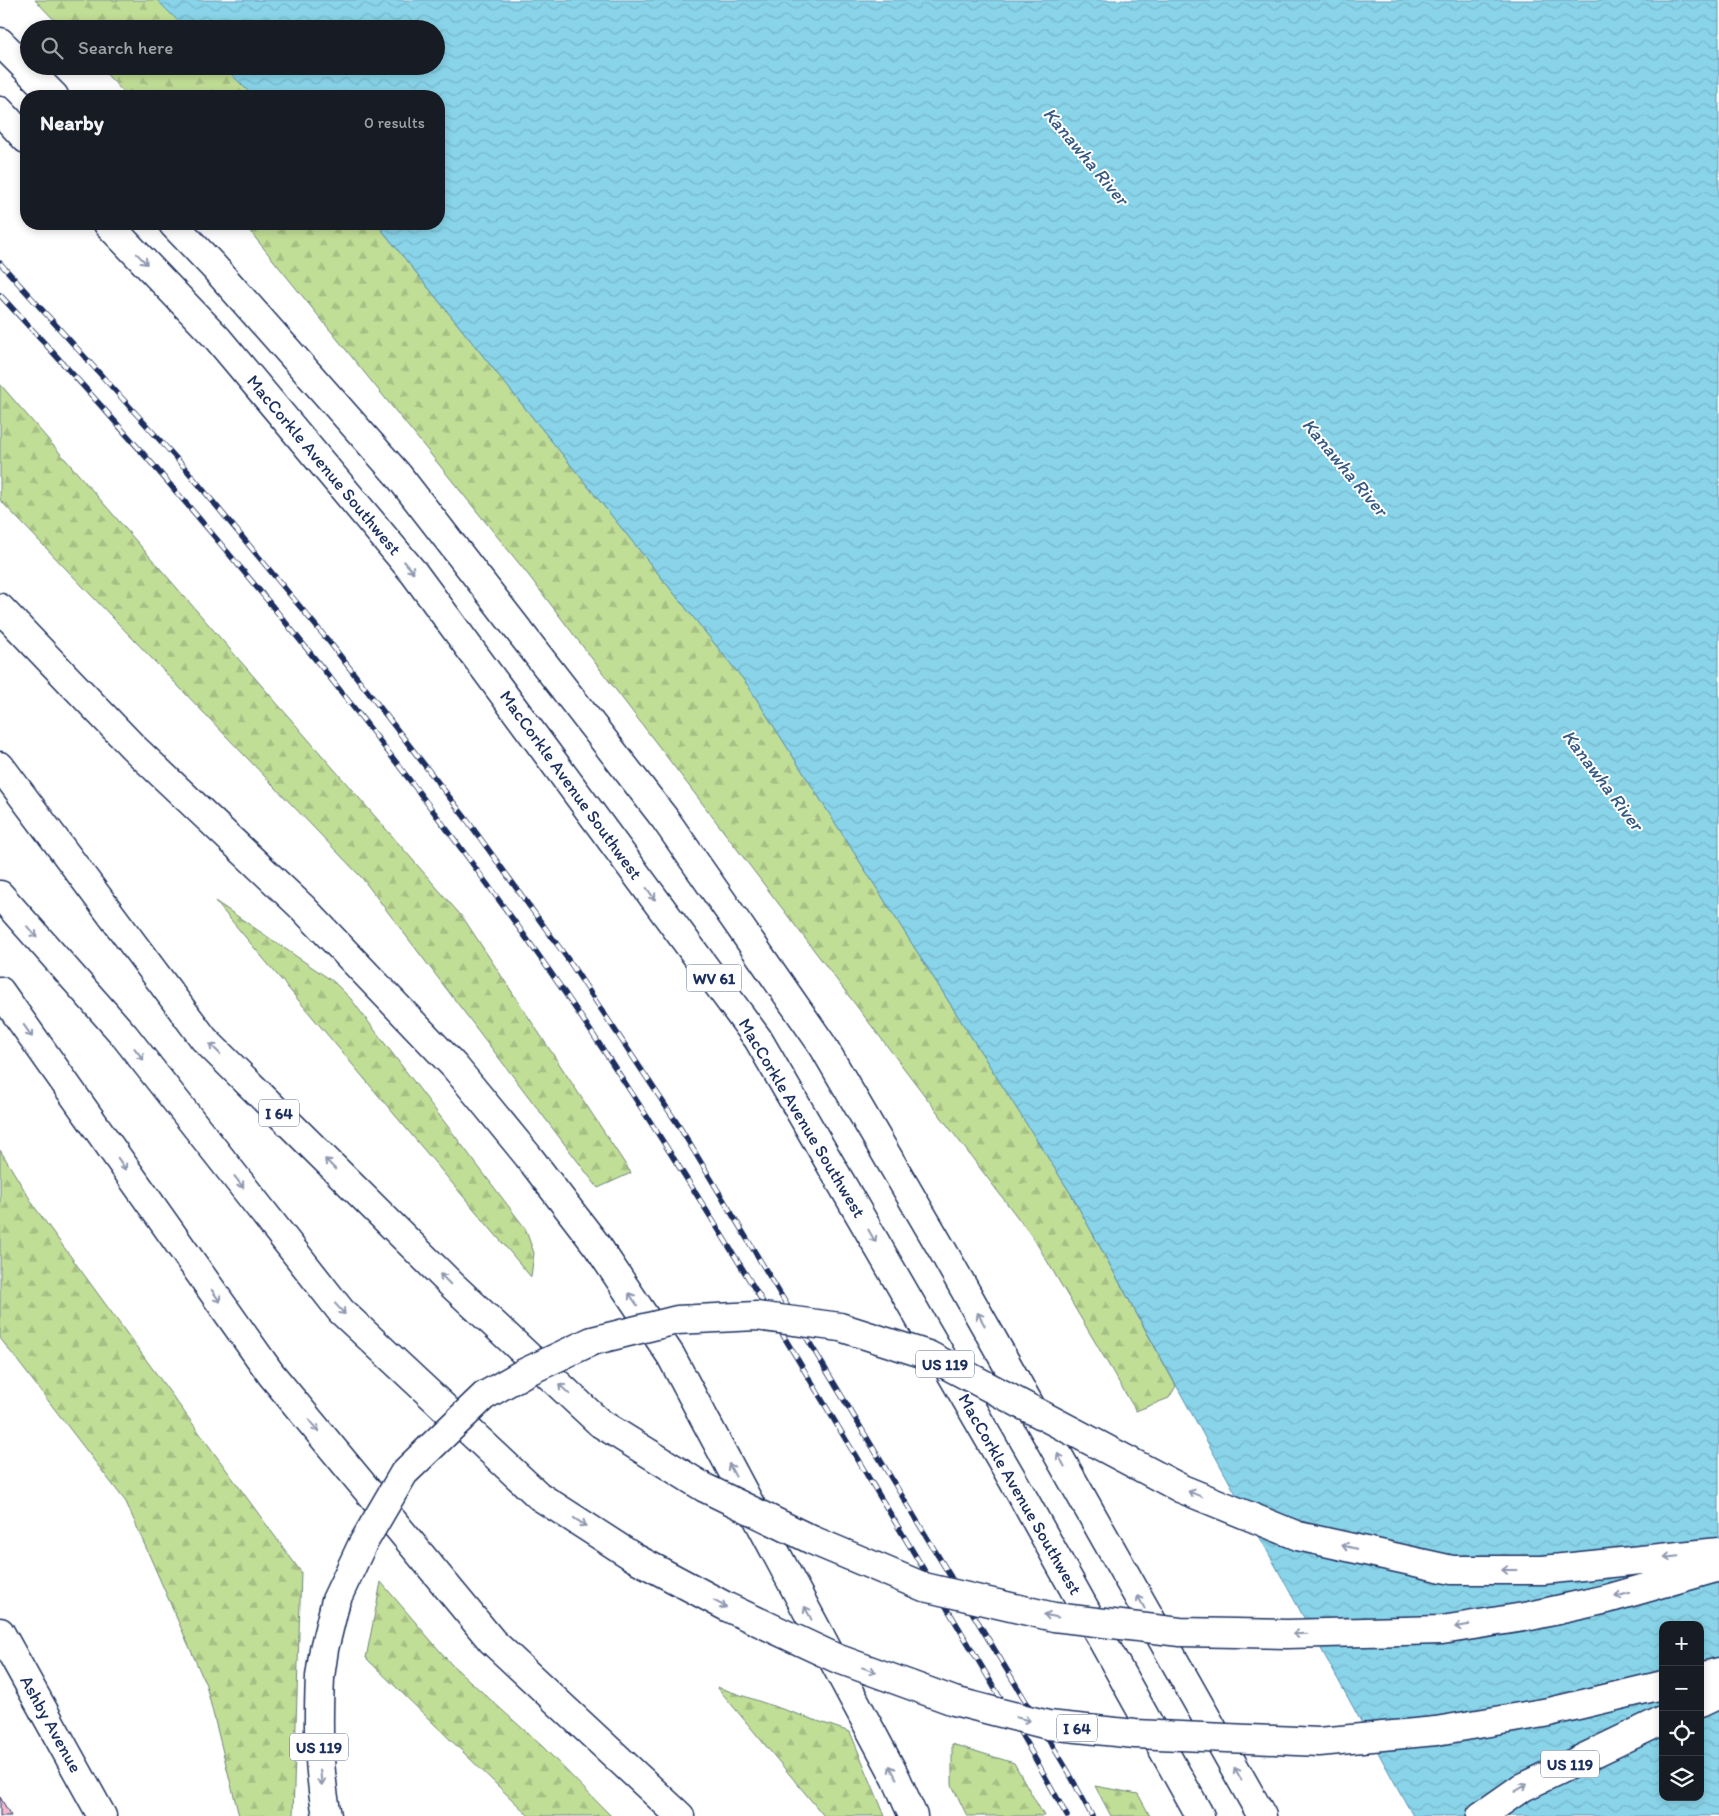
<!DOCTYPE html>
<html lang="en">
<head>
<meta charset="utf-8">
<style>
  :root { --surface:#171b24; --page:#20242c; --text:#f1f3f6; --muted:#9ea1a6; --line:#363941 }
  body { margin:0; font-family:Itim,sans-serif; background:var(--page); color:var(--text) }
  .controls { position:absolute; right:15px; bottom:15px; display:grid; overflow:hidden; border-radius:10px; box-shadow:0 2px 8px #0003 }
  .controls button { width:45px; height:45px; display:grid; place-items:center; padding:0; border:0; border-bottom:1px solid var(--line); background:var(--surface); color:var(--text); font:25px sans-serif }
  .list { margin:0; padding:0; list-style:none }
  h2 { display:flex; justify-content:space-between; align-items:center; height:65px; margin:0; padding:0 20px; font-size:21px }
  h2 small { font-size:16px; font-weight:400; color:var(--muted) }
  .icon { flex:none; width:28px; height:28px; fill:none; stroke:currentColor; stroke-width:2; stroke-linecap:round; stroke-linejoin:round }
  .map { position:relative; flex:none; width:1719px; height:1816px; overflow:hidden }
  .search { position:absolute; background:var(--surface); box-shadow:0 2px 8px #0003; left:20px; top:20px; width:425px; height:55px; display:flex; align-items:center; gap:12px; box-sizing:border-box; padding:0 18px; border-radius:28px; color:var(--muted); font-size:19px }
  .panel { position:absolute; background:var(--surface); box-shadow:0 2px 8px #0003; left:20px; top:90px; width:425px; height:140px; border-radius:20px }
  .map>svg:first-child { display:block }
</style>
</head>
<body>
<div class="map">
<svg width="1719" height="1816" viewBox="0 0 1719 1816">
  <defs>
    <pattern id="forest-firs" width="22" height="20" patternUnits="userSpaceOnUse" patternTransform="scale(1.25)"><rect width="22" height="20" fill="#c1de96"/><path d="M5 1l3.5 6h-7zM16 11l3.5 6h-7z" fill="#a5bf84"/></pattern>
    <pattern id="water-waves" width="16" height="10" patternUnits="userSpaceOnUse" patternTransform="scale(1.25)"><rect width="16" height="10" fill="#89d4e9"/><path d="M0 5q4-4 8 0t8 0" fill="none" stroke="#76b6ca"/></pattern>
  </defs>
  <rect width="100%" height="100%" fill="#fff"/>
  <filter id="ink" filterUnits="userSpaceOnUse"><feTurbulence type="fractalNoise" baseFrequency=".02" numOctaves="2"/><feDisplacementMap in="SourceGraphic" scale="10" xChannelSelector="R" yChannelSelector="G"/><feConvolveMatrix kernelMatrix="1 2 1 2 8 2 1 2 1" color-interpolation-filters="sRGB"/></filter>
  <g filter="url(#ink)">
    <!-- forest -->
    <path fill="url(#forest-firs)" stroke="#6e867a" d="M35 0H157L186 29H63Z
      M99 66H223L253 96H127Z
      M244 224H377L747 684 1071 1194 1176 1386 1169 1398 1136 1411 1034 1239 526 572Z
      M0 384 464 919 631 1173 598 1188 362 878 0 500Z
      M215 901 334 982 351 999 525 1228 534 1253 531 1277Z
      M0 1150 36 1209 301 1572 293 1816H239L206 1685 126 1502 0 1338Z
      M381 1582 451 1664 543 1747 611 1816H529L366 1658Z
      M717 1687 850 1732 885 1816H824Z
      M952 1744 1014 1763 1044 1816H967L952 1785Z
      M1095 1786 1138 1794 1150 1816H1111Z"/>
    <!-- water -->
    <path fill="url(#water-waves)" stroke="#5d92b1" fill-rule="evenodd" d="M157 0H1719V1816H1413L1071 1194 747 684 377 224H439V96H253L223 66H436V29H186ZM1663 1625H1700V1797H1663Z"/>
    <!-- building -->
    <path fill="#f1b9cd" stroke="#1b2f5e" d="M0 1797 11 1816H0Z"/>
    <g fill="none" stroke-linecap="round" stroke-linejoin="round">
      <defs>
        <path id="minor" d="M0 1632 102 1816"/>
        <path id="major" d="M0 42 54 96
          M0 111 26 139
          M108 224 218 339 414 573 758 1039 1025 1501 1200 1816
          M173 224 214 267 398 475 665 819 823 1046 944 1253 1262 1816"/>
        <path id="highway" d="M0 608 133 747 303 908 455 1067 528 1156 598 1247 671 1356 896 1778 913 1816
          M0 766 204 1039 451 1284 600 1423
          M0 895 124 1035 341 1311 539 1496
          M0 991 271 1374 492 1641 680 1816
          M320 1677C318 1724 318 1770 327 1816
          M1700 1677 1719 1672
          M1700 1703 1719 1694
          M1481 1816 1521 1788 1663 1720"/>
      </defs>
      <!-- minor casing -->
      <use href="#minor" stroke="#1b2f5e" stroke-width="31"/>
      <!-- major casing -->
      <use href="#major" stroke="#1b2f5e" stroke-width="31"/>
      <!-- highway casing -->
      <use href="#highway" stroke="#1b2f5e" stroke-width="31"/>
      <!-- minor -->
      <use href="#minor" stroke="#fff" stroke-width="28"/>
      <!-- major -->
      <use href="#major" stroke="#fff" stroke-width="28"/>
      <!-- highway -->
      <use href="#highway" stroke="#fff" stroke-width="28"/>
      <defs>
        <path id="rail" d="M0 263 185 468 331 644 467 820 567 958 679 1126 1069 1773 1092 1816
          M0 295C198 507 382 733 549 970 665 1137 769 1311 873 1485 939 1595 1006 1704 1067 1816"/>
      </defs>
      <!-- rail casing -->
      <use href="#rail" stroke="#1b2f5e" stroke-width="5.5"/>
      <!-- rail -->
      <use href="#rail" stroke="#fff" stroke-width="4" stroke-dasharray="11" stroke-linecap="butt"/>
      <defs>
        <path id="highway-bridge" d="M600 1423 705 1488 812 1540 924 1587 1054 1617 1180 1632 1287 1634 1442 1630 1530 1616 1607 1599 1719 1567
          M539 1496 635 1558 727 1607 836 1658 954 1701 1048 1725 1135 1734 1319 1742 1436 1731 1549 1712 1663 1685
          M320 1677 324 1649 336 1600 362 1545 404 1473 484 1396 524 1373 592 1341 677 1320 756 1316 840 1327 928 1355 1182 1489 1298 1536 1452 1570H1543L1719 1552"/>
      </defs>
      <!-- highway-bridge casing -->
      <use href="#highway-bridge" stroke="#1b2f5e" stroke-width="31" stroke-linecap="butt"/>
      <!-- highway-bridge -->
      <use href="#highway-bridge" stroke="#fff" stroke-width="28"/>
    </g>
    <!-- one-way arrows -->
    <defs><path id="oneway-shaft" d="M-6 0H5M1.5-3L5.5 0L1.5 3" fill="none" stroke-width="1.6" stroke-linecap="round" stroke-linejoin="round" transform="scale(1.25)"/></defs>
    <g stroke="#8d97ae">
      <use href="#oneway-shaft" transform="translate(142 259) rotate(46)"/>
      <use href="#oneway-shaft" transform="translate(409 567) rotate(50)"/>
      <use href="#oneway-shaft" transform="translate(651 894) rotate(54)"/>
      <use href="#oneway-shaft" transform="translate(32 932) rotate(49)"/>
      <use href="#oneway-shaft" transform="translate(28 1031) rotate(55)"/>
      <use href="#oneway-shaft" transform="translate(215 1049) rotate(-135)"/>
      <use href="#oneway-shaft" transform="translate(139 1054) rotate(52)"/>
      <use href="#oneway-shaft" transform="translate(122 1164) rotate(55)"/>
      <use href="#oneway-shaft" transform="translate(330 1164) rotate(-135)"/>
      <use href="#oneway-shaft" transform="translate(239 1182) rotate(52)"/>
      <use href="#oneway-shaft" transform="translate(872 1236) rotate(60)"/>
      <use href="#oneway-shaft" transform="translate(445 1279) rotate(-135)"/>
      <use href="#oneway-shaft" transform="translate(216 1296) rotate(55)"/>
      <use href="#oneway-shaft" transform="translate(633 1299) rotate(-124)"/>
      <use href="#oneway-shaft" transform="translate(340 1309) rotate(48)"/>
      <use href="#oneway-shaft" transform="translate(981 1319) rotate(-119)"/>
      <use href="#oneway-shaft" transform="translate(564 1389) rotate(-137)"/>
      <use href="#oneway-shaft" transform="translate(314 1426) rotate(50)"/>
      <use href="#oneway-shaft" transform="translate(1061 1460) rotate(-119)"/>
      <use href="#oneway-shaft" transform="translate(732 1470) rotate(-118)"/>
      <use href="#oneway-shaft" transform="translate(1195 1494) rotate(-158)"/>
      <use href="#oneway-shaft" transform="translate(580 1522) rotate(33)"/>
      <use href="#oneway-shaft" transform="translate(1349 1547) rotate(-167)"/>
      <use href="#oneway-shaft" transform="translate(1671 1557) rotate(174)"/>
      <use href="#oneway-shaft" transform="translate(1509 1570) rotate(-180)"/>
      <use href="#oneway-shaft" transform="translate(1622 1595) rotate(164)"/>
      <use href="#oneway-shaft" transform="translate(1141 1602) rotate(-119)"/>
      <use href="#oneway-shaft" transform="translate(720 1604) rotate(28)"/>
      <use href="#oneway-shaft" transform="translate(808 1613) rotate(-118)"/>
      <use href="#oneway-shaft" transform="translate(1051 1616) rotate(-169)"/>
      <use href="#oneway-shaft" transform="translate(1462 1626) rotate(171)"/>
      <use href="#oneway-shaft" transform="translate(1300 1634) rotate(178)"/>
      <use href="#oneway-shaft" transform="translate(869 1670) rotate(20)"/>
      <use href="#oneway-shaft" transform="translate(1023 1719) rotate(14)"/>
      <use href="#oneway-shaft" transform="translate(893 1772) rotate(-118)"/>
      <use href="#oneway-shaft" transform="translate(1238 1774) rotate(-119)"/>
      <use href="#oneway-shaft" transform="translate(321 1778) rotate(83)"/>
      <use href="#oneway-shaft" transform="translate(1521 1788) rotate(-31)"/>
    </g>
  </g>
  <g text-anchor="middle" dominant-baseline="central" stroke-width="4" stroke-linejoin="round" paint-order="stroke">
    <!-- shield labels -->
    <g fill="#fff" stroke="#5f6d8e" stroke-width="1">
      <rect x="686.5" y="964.5" width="55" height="27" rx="4"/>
      <rect x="259" y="1099.5" width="40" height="27" rx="4"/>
      <rect x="916" y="1350.5" width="58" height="27" rx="4"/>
      <rect x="1057" y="1714.5" width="40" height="27" rx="4"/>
      <rect x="290" y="1733.5" width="58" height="27" rx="4"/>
      <rect x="1541" y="1750.5" width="58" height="27" rx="4"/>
    </g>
    <g font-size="16" font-weight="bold" fill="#1b2f5e">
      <text x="714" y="978">WV 61</text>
      <text x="279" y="1113">I 64</text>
      <text x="945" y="1364">US 119</text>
      <text x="1077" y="1728">I 64</text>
      <text x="319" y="1747">US 119</text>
      <text x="1570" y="1764">US 119</text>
    </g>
    <!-- street labels -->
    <g font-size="18" fill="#1b2f5e" stroke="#fff">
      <text transform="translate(324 465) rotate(50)">MacCorkle Avenue Southwest</text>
      <text transform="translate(571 785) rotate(54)">MacCorkle Avenue Southwest</text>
      <text transform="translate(802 1118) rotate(59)">MacCorkle Avenue Southwest</text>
      <text transform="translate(1020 1494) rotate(60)">MacCorkle Avenue Southwest</text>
      <text transform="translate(51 1724) rotate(61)">Ashby Avenue</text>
    </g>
    <!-- water labels -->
    <g font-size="19" font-style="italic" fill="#365881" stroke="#fff">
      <text transform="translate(1086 156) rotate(50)">Kanawha River</text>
      <text transform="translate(1345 467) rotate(50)">Kanawha River</text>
      <text transform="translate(1603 780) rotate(53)">Kanawha River</text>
    </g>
  </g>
</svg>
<div class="controls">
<button>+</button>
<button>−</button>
<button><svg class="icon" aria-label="locate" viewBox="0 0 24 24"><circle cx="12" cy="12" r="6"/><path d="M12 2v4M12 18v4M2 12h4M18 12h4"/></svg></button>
<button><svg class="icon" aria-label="layers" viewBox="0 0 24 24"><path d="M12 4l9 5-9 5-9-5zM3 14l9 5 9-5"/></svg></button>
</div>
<div class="search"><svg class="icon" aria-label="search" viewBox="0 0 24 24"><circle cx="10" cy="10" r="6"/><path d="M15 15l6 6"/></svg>Search here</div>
<section class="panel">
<h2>Nearby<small>0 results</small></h2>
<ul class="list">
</ul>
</section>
</div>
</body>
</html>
